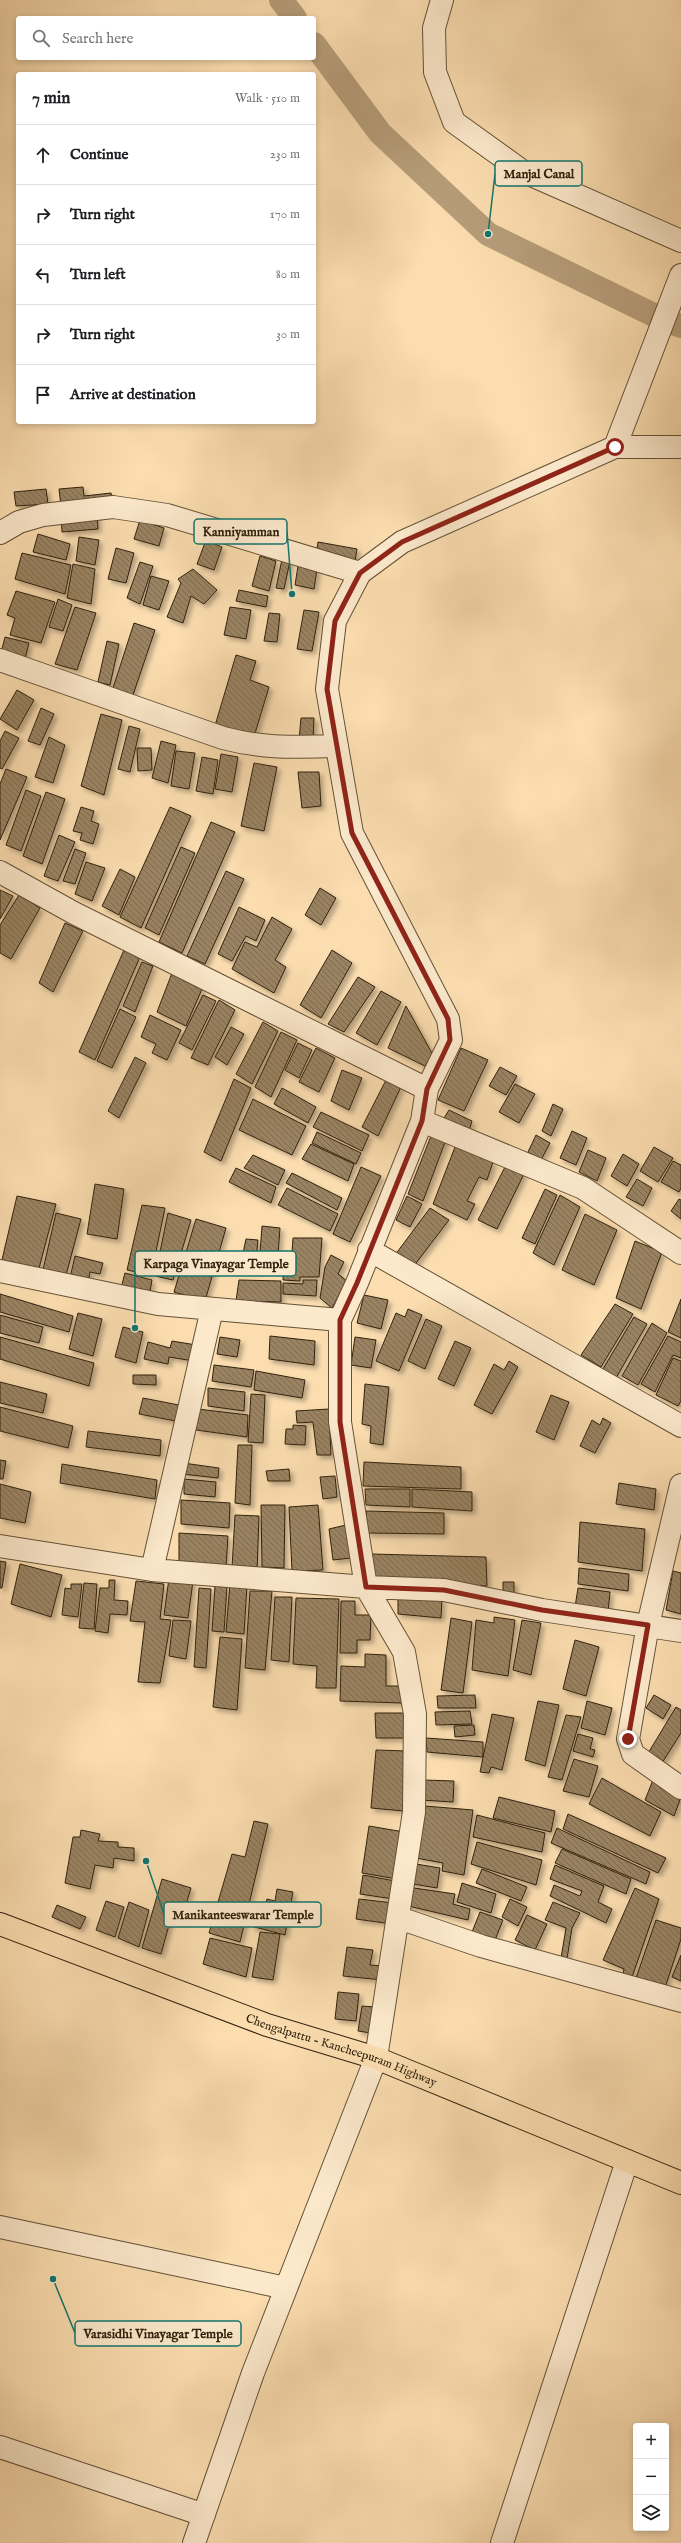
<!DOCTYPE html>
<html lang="en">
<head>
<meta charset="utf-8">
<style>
  :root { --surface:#fff; --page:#f2f2f2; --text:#202124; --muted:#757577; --line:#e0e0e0 }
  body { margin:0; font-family:"IM FELL English",serif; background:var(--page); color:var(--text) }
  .controls { position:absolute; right:12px; bottom:12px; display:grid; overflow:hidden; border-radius:4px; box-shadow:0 2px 6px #0003 }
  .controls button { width:36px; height:36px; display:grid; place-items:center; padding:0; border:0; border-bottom:1px solid var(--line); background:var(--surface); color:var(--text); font:20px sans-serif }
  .stop { position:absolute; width:12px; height:12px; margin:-9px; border:3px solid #8f2418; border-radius:50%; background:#fff }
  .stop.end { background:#8f2418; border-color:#fff; box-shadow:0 1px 4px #0008 }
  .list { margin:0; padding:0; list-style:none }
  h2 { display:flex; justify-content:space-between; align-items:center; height:52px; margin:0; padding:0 16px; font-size:17px }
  h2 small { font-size:13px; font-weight:400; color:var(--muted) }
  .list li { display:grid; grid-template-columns:26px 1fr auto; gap:12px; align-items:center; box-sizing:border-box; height:60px; padding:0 16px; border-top:1px solid var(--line) }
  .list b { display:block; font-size:15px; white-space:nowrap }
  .list em { font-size:13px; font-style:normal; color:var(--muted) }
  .icon { flex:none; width:22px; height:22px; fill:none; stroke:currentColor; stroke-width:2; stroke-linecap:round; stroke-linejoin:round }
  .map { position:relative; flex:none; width:681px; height:2543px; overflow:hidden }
  .search { position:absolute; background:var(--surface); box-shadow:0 2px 6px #0003; left:16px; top:16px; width:300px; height:44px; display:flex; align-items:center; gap:10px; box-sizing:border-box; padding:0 14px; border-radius:4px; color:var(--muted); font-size:15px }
  .panel { position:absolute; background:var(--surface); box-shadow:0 2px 6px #0003; left:16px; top:72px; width:300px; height:352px; border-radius:4px }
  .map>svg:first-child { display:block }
</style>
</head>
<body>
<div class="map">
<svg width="681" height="2543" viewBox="0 0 681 2543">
  <defs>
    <pattern id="building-back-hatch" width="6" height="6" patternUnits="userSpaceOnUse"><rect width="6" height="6" fill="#9a8362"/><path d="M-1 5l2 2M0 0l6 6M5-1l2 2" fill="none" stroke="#7e6b4f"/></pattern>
    <filter id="shadow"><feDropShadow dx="3.5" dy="3.5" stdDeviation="2" flood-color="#0004"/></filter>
  </defs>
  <rect width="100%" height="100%" fill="#fbddb0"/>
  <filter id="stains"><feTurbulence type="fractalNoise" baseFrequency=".005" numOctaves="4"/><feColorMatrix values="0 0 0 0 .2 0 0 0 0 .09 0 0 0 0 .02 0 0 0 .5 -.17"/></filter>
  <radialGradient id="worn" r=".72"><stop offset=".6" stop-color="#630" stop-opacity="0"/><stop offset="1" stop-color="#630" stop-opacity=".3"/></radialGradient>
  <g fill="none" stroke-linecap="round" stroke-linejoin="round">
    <!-- canal -->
    <path stroke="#b69d79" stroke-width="24" d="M281 0 295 18
      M314 44 380 133 488 234 664 320 681 326"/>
  </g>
  <!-- building -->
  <path fill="url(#building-back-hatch)" stroke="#30220d" filter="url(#shadow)" d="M83 487 84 496 111 493 113 502 61 506 59 489Z
    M46 489 48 504 16 506 14 492Z
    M97 512 98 529 62 532 61 515Z
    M140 520 164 528 159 546 134 539Z
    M38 534 70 544 66 560 33 552Z
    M79 537 99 540 95 565 76 561Z
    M206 540 222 547 214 570 197 564Z
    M318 542 357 549 355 561 316 555Z
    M116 548 134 553 126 583 108 579Z
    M22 553 71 565 65 594 15 579Z
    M260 556 276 561 269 591 252 586Z
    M282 559 290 561 284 589 276 588Z
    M140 562 153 566 140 604 127 598Z
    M73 564 95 569 91 604 67 598Z
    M298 566 317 569 314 589 295 585Z
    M193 569 217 590 204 604 191 596 183 623 167 617 181 583 178 579Z
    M151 576 169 581 159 610 143 605Z
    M239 590 268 596 266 607 236 601Z
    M16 591 55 602 41 643 10 635 15 618 7 615Z
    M58 599 72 605 63 631 49 627Z
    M75 607 96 613 77 670 55 664Z
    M230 607 251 610 246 639 224 635Z
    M304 610 319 612 312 651 297 649Z
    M269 613 280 614 277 642 264 641Z
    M134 623 155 630 133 695 113 688Z
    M5 637 29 643 25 659 1 653Z
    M107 641 119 644 110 685 98 682Z
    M236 655 256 661 250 680 269 687 253 740 214 729Z
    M17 690 34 700 17 730 0 719Z
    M41 708 54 714 40 745 28 741Z
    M101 714 122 720 104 795 81 786Z
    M301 718H314L313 742 299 740Z
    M129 726 140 729 130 772 118 769Z
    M5 731 19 738 2 769 0 768V741Z
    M49 737 65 745 53 783 35 777Z
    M161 741 176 745 168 783 152 778Z
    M137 748H151L152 770 138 771Z
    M176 751 195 753 189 789 171 786Z
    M221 754 238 757 232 792 215 789Z
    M202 757 218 760 213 794 196 791Z
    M254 763 277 767 264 831 241 826Z
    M6 769 27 777 0 840V784Z
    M298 772H319L321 806 302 808Z
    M26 790 41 796 21 851 6 845Z
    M46 792 65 799 42 864 23 856Z
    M81 807 94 811 91 821 99 824 93 844 80 840 82 833 73 831Z
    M170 807 191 816 141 928 120 917Z
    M211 822 235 832 182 953 159 942Z
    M59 835 75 842 58 881 44 876Z
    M181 847 195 853 159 935 145 928Z
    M75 849 86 853 75 884 63 881Z
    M86 862 105 868 92 901 75 894Z
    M120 869 135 877 119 915 102 906Z
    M226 871 244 879 205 964 187 956Z
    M320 888 336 898 321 925 305 915Z
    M0 890 13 896 0 919Z
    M19 895 40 908 11 959 0 953V925Z
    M239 907 265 920 256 941 246 936 232 961 218 954Z
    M272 917 292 929 275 960 286 967 274 993 232 969 245 942 257 947Z
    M65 923 83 931 53 992 39 983Z
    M124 950 140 957 95 1060 79 1052Z
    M332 950 352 963 321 1018 300 1005Z
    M142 962 153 966 135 1012 123 1006Z
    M172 973 202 989 186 1026 157 1012Z
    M358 977 375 987 344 1032 328 1024Z
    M381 991 401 1002 377 1045 356 1033Z
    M203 995 216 1001 192 1050 179 1043Z
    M219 1000 235 1010 208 1065 191 1058Z
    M406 1006 433 1055 425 1066 388 1048Z
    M120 1009 136 1017 112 1068 97 1061Z
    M150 1015 181 1030 167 1060 152 1053 156 1044 141 1037Z
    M263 1022 278 1031 252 1084 236 1074Z
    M231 1027 244 1034 227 1065 215 1057Z
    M281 1032 297 1040 271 1097 255 1087Z
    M298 1043 312 1050 299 1078 285 1070Z
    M316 1048 335 1058 319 1092 299 1082Z
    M461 1048 488 1060 464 1111 438 1100Z
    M135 1057 146 1063 119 1118 108 1111Z
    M500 1067 517 1076 506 1095 489 1086Z
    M342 1070 362 1078 349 1110 331 1101Z
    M234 1079 251 1088 221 1161 204 1152Z
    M386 1080 401 1087 378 1136 362 1127Z
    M515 1084 535 1094 519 1123 499 1112Z
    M282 1088 316 1107 308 1123 274 1104Z
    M253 1099 306 1126 292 1155 239 1130Z
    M553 1104 563 1109 551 1136 542 1131Z
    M449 1110 472 1121 469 1131 444 1118Z
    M321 1112 369 1135 362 1151 313 1127Z
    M433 1131 447 1137 423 1201 408 1194Z
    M572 1131 587 1138 576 1165 560 1158Z
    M317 1132 361 1153 356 1164 312 1143Z
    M536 1135 550 1143 541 1160 528 1152Z
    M311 1144 354 1164 348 1181 302 1159Z
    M455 1147 493 1162 487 1180 479 1177 467 1201 475 1204 467 1220 433 1204Z
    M654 1147 673 1158 658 1182 640 1171Z
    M588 1150 606 1158 597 1181 579 1172Z
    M623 1154 639 1164 627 1186 611 1176Z
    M253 1155 285 1170 278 1185 244 1168Z
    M673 1161 681 1165V1188L679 1192 661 1182Z
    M506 1165 524 1174 497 1229 478 1220Z
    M361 1167 381 1176 350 1242 333 1234Z
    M236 1168 276 1187 271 1203 229 1182Z
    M292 1173 342 1198 337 1210 286 1183Z
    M637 1179 652 1188 643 1206 626 1197Z
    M95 1184 124 1189 117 1239 87 1234Z
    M287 1188 338 1214 330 1231 278 1205Z
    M545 1189 557 1195 535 1244 522 1238Z
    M560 1195 580 1207 554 1265 533 1253Z
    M17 1196 56 1204 38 1272 1 1264Z
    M407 1196 422 1204 410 1227 396 1220Z
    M679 1199 681 1200V1219L671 1211Z
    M142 1205 165 1208 151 1275 127 1270Z
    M430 1208 449 1220 413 1267 395 1255Z
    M56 1213 81 1219 65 1279 42 1274Z
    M168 1213 191 1220 173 1280 155 1276Z
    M585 1214 617 1230 594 1285 562 1270Z
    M196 1219 226 1228 205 1301 174 1292Z
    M262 1226 280 1228 277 1268 259 1267Z
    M293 1238H322L319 1277H300V1281L283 1280 284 1252 292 1253Z
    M246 1239 258 1240 255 1269 240 1267Z
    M635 1241 662 1252 641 1309 616 1298Z
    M331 1255 344 1262 338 1274 347 1281 332 1308 320 1298 325 1267Z
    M75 1256 103 1263 100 1274 90 1272 88 1283 70 1278Z
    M125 1273 152 1280 149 1296 121 1288Z
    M239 1280 281 1281V1302L236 1301Z
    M303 1280H317L316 1296 283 1294V1283L303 1284Z
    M0 1294 73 1316 69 1332 0 1312Z
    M364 1295 388 1300 381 1329 357 1323Z
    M681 1299V1338L668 1332Z
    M615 1304 633 1314 601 1367 581 1355Z
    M408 1309 422 1315 399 1371 376 1361 396 1313 405 1317Z
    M78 1313 102 1319 93 1356 69 1349Z
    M0 1315 43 1327 39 1343 0 1333Z
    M634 1317 647 1324 616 1378 603 1369Z
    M426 1319 442 1326 425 1369 408 1361Z
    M652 1323 667 1333 638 1385 622 1376Z
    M123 1327 143 1332 136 1363 115 1357Z
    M270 1336 315 1341 314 1365 269 1359Z
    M668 1336 681 1342V1358L673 1355 655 1392 641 1384Z
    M0 1337 94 1363 89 1386 0 1359Z
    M220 1337 240 1340 237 1357 217 1354Z
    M355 1337 376 1340 371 1368 351 1365Z
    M172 1341 196 1345 194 1361 169 1357 168 1364 144 1359 148 1342 170 1348Z
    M455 1341 471 1348 454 1386 438 1379Z
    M673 1358 681 1361V1401L678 1406 656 1395Z
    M509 1361 518 1367 492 1414 474 1405 494 1364 504 1370Z
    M214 1365 254 1370 251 1387 212 1381Z
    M256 1371 305 1380 302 1398 254 1390Z
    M133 1375H156V1385L133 1384Z
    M0 1382 47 1394 43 1413 0 1403Z
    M365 1384 389 1387 383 1445 370 1443 371 1426 362 1424Z
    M208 1388 245 1392 244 1411 208 1406Z
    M251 1394 265 1395 263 1443 248 1442Z
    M551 1395 569 1402 554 1440 536 1432Z
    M143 1398 184 1406 181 1422 139 1414Z
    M0 1407 73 1426 68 1448 0 1431Z
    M198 1409 248 1415 247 1437 196 1430Z
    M329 1409 331 1455H317L313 1422 297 1423 296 1411Z
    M603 1418 611 1423 595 1453 580 1446 592 1420 600 1425Z
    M293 1425 306 1426 305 1445 285 1444 286 1429H293Z
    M88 1431 161 1440 160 1456 86 1447Z
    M238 1445H252L250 1505 235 1503Z
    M0 1460 6 1461 3 1479H0Z
    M364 1462 461 1467V1489L363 1486Z
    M183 1463 219 1468 218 1478 182 1474Z
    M62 1464 157 1480 155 1499 60 1483Z
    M289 1469 290 1481H268L266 1471Z
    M335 1476 337 1497 323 1499 320 1477Z
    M184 1479 216 1482 215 1497 184 1494Z
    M619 1483 656 1489 654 1510 616 1504Z
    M0 1484 31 1492 25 1523 0 1518Z
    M365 1489H410V1507L366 1505Z
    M412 1489 472 1492V1511L412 1507Z
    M181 1500 230 1503 229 1528 181 1524Z
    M261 1505H285L284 1568 262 1567Z
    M318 1505 323 1570 292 1571 289 1507Z
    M366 1511 444 1513V1534L367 1533Z
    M235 1515 259 1516 257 1571 232 1568Z
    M580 1522 645 1529 642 1571 578 1562Z
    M346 1525 351 1558 333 1560 329 1529Z
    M179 1533 228 1536 226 1567 179 1563Z
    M371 1554 486 1557 487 1586 373 1579Z
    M0 1561 6 1562 2 1588H0Z
    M20 1564 62 1575 51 1617 11 1604Z
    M579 1568 629 1574 628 1591 578 1584Z
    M673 1571 681 1573V1614L666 1610Z
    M169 1578 193 1581 188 1618 164 1615Z
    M109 1580H115L114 1600 128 1601 127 1615 110 1614 108 1633 95 1631 100 1588H109Z
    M136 1581 164 1584 160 1619 171 1620 160 1683 138 1682 145 1622 130 1621Z
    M503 1582H514V1594L503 1593Z
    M84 1583 97 1584 94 1629 79 1628Z
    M71 1584H82L78 1617 62 1615 65 1588 71 1589Z
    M230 1584 247 1585 244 1634 226 1632Z
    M215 1586H227L224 1632 212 1631Z
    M199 1588 211 1589 206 1668 194 1667Z
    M578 1588 610 1592 608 1612 575 1607Z
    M250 1591H272L265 1670 245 1668Z
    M398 1594 442 1599 441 1618 398 1614Z
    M275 1597H292L289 1662 271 1660Z
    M296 1598 339 1599 336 1688H316L317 1666 293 1664Z
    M341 1601H355V1615H371L370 1640H357V1653H340Z
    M494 1617 515 1620 508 1676 472 1670 476 1620 494 1623Z
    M451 1618 472 1622 463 1693 441 1690Z
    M173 1620 191 1621 186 1659 169 1656Z
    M522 1620 541 1623 531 1675 513 1670Z
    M220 1637 242 1639 237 1710 213 1707Z
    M575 1640 599 1647 586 1696 563 1689Z
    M365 1654 386 1655V1686H403L402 1703 340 1701 341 1666 365 1667Z
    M475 1695 476 1708H438L437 1696Z
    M654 1695 671 1705 663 1719 646 1708Z
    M538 1701 559 1705 545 1766 525 1760Z
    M587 1701 612 1708 605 1735 581 1728Z
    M676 1707 681 1710V1733L660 1766 647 1755Z
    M470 1711 472 1724 436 1725 435 1712Z
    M375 1713H405L404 1738H376Z
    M492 1714 514 1718 502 1770 491 1767 489 1773 480 1772Z
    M566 1715 581 1717 562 1780 548 1777Z
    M474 1725 475 1735 455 1737 454 1726Z
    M578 1734 593 1738 590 1749 595 1750 593 1757 573 1751Z
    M426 1738 483 1742V1757L427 1752Z
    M376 1750 407 1751 404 1811 371 1808Z
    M574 1759 598 1766 589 1797 563 1791Z
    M602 1778 661 1812 650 1836 589 1804Z
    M423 1780 454 1781 453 1802 421 1800Z
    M653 1780 681 1797 674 1816 645 1800Z
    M499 1797 555 1811 551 1832 493 1818Z
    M425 1806 473 1810 464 1875 442 1871 443 1863 416 1858Z
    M568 1814 666 1858 658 1873 563 1829Z
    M477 1815 545 1833 542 1852 473 1837Z
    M254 1821 268 1824 240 1942 209 1933 232 1854 245 1857Z
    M369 1826 404 1832 397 1879 362 1873Z
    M557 1828 650 1872 646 1884 551 1843Z
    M81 1830 100 1834 98 1841 118 1842V1847L134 1848V1861L114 1858 113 1868 95 1865 90 1889 65 1883 73 1837H80Z
    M477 1842 542 1860 536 1885 471 1864Z
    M562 1849 631 1879 626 1894 555 1863Z
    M410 1863 440 1868 437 1888 407 1883Z
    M555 1865 604 1886 598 1902 612 1909 606 1923 550 1896 554 1885 580 1896 582 1891 550 1879Z
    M482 1869 527 1887 521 1901 476 1883Z
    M363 1875 395 1881 393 1899 360 1894Z
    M162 1879 191 1888 181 1921 171 1918 161 1954 142 1948Z
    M462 1883 496 1894 491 1913 457 1902Z
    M407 1887 455 1894 453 1904 470 1909 468 1920 404 1905Z
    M635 1888 659 1899 631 1980 623 1975 624 1969 603 1960Z
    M277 1889 293 1892 285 1935 251 1926 255 1905 265 1907 267 1899 275 1901Z
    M359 1899 394 1903 392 1924 356 1919Z
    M510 1899 527 1907 518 1926 502 1917Z
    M106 1901 124 1907 115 1937 96 1930Z
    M129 1902 149 1910 139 1947 118 1938Z
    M553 1902 580 1913 572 1928 566 1965 560 1964 566 1928 545 1920Z
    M57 1905 86 1917 80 1929 52 1917Z
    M480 1912 503 1920 495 1940 472 1932Z
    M527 1915 547 1924 535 1950 515 1940Z
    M656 1920 681 1928V1939L664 1991 635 1981Z
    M260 1932 280 1934 273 1980 252 1977Z
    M210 1938 252 1948 246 1977 203 1964Z
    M347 1947 373 1950 370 1965 385 1966 383 1980 343 1976Z
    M681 1955V1981L672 1977Z
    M338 1992 359 1994 356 2021 335 2019Z
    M362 2006 375 2007 371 2033 358 2031Z"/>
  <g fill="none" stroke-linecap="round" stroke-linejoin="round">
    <defs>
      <path id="minor" d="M442 0 434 28 435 72 454 122 522 171 681 241
        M615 447H681
        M0 533 19 522 43 515 113 507 167 515 360 573
        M0 660 223 738C265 749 294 747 337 746
        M0 872 74 913 427 1089
        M422 1121 583 1188 681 1253
        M369 1250 681 1426
        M0 1271 158 1304 340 1320
        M681 1485 648 1625 628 1739 633 1754 681 1788
        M0 1546 152 1570 366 1587 444 1590 542 1610 681 1631
        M152 1570 212 1309
        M399 1918 481 1946 681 2001
        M0 2227 286 2288
        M0 2447 204 2515
        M194 2543 253 2373 376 2058 414 1812 415 1714 404 1652 366 1587 340 1422V1320L357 1283 422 1121 427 1089 451 1040 448 1019 352 833 327 689 335 621 360 573 402 542 615 447 681 275
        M502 2543 627 2161"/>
      <g id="highway">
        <path id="s1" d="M0 1924 267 2025 376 2058 681 2183"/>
      </g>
    </defs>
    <!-- minor casing -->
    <use href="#minor" stroke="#635136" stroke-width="24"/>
    <!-- highway casing -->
    <use href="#highway" stroke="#30220d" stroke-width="24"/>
    <!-- minor -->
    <use href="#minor" stroke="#fce9cc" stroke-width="22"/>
    <!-- highway -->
    <use href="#highway" stroke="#fbddb0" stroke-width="22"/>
  </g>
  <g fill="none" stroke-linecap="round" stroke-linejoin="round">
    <!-- route -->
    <path stroke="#8f2418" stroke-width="5" d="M615 447 402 542 360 573 335 621 327 689 352 833 448 1019 450 1040 427 1089 422 1121 357 1283 340 1320V1422L366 1587 444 1590 542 1610 648 1625 628 1739"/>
  </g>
  <g text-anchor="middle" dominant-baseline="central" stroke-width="4" stroke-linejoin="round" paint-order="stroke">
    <!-- street labels -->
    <g font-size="12" fill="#30220d" stroke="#fce9cc">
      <text stroke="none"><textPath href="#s1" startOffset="364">Chengalpattu - Kancheepuram Highway</textPath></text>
    </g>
  </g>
  <!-- callouts -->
  <path fill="none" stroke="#0f766e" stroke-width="1.5" d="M488 234L495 174M292 594L287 531M135 1328L135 1264M146 1861L164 1914M53 2279L75 2333"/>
  <g fill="#0f766e" stroke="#fce9cc" stroke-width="1.5">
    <circle cx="488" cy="234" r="4"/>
    <circle cx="292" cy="594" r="4"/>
    <circle cx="135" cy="1328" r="4"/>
    <circle cx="146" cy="1861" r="4"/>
    <circle cx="53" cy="2279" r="4"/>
  </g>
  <g fill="#fce9cc" stroke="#0f766e" stroke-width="1.5">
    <rect x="495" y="161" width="87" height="25" rx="4"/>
    <rect x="194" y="519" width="93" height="25" rx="4"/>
    <rect x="135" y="1251" width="161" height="25" rx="4"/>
    <rect x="164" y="1902" width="157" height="25" rx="4"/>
    <rect x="75" y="2321" width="166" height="25" rx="4"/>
  </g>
  <g font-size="13" text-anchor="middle" font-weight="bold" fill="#30220d">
    <text x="539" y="178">Manjal Canal</text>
    <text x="241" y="536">Kanniyamman</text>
    <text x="216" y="1268">Karpaga Vinayagar Temple</text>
    <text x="243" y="1919">Manikanteeswarar Temple</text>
    <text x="158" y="2338">Varasidhi Vinayagar Temple</text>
  </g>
  <rect width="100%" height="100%" filter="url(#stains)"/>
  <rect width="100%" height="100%" fill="url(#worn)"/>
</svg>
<div class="controls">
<button>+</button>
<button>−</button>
<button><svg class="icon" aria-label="layers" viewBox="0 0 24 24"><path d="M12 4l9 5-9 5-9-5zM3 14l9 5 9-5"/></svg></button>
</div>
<div class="stop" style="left:615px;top:447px"></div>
<div class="stop end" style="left:628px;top:1739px"></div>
<div class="search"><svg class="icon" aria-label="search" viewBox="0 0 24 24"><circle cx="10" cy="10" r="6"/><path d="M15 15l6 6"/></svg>Search here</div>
<section class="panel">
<h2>7 min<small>Walk · 510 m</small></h2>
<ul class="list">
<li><svg class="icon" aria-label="ahead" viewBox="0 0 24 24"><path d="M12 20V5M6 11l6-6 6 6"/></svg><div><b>Continue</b></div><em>230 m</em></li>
<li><svg class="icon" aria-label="right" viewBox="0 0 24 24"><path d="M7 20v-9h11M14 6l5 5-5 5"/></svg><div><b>Turn right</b></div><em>170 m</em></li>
<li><svg class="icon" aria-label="left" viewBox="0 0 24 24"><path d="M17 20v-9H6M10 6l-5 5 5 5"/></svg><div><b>Turn left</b></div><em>80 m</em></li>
<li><svg class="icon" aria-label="right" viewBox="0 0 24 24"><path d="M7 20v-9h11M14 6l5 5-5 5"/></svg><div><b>Turn right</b></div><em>30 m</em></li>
<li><svg class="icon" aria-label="arrive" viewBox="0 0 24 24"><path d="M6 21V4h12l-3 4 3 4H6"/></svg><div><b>Arrive at destination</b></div></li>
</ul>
</section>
</div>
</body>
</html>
